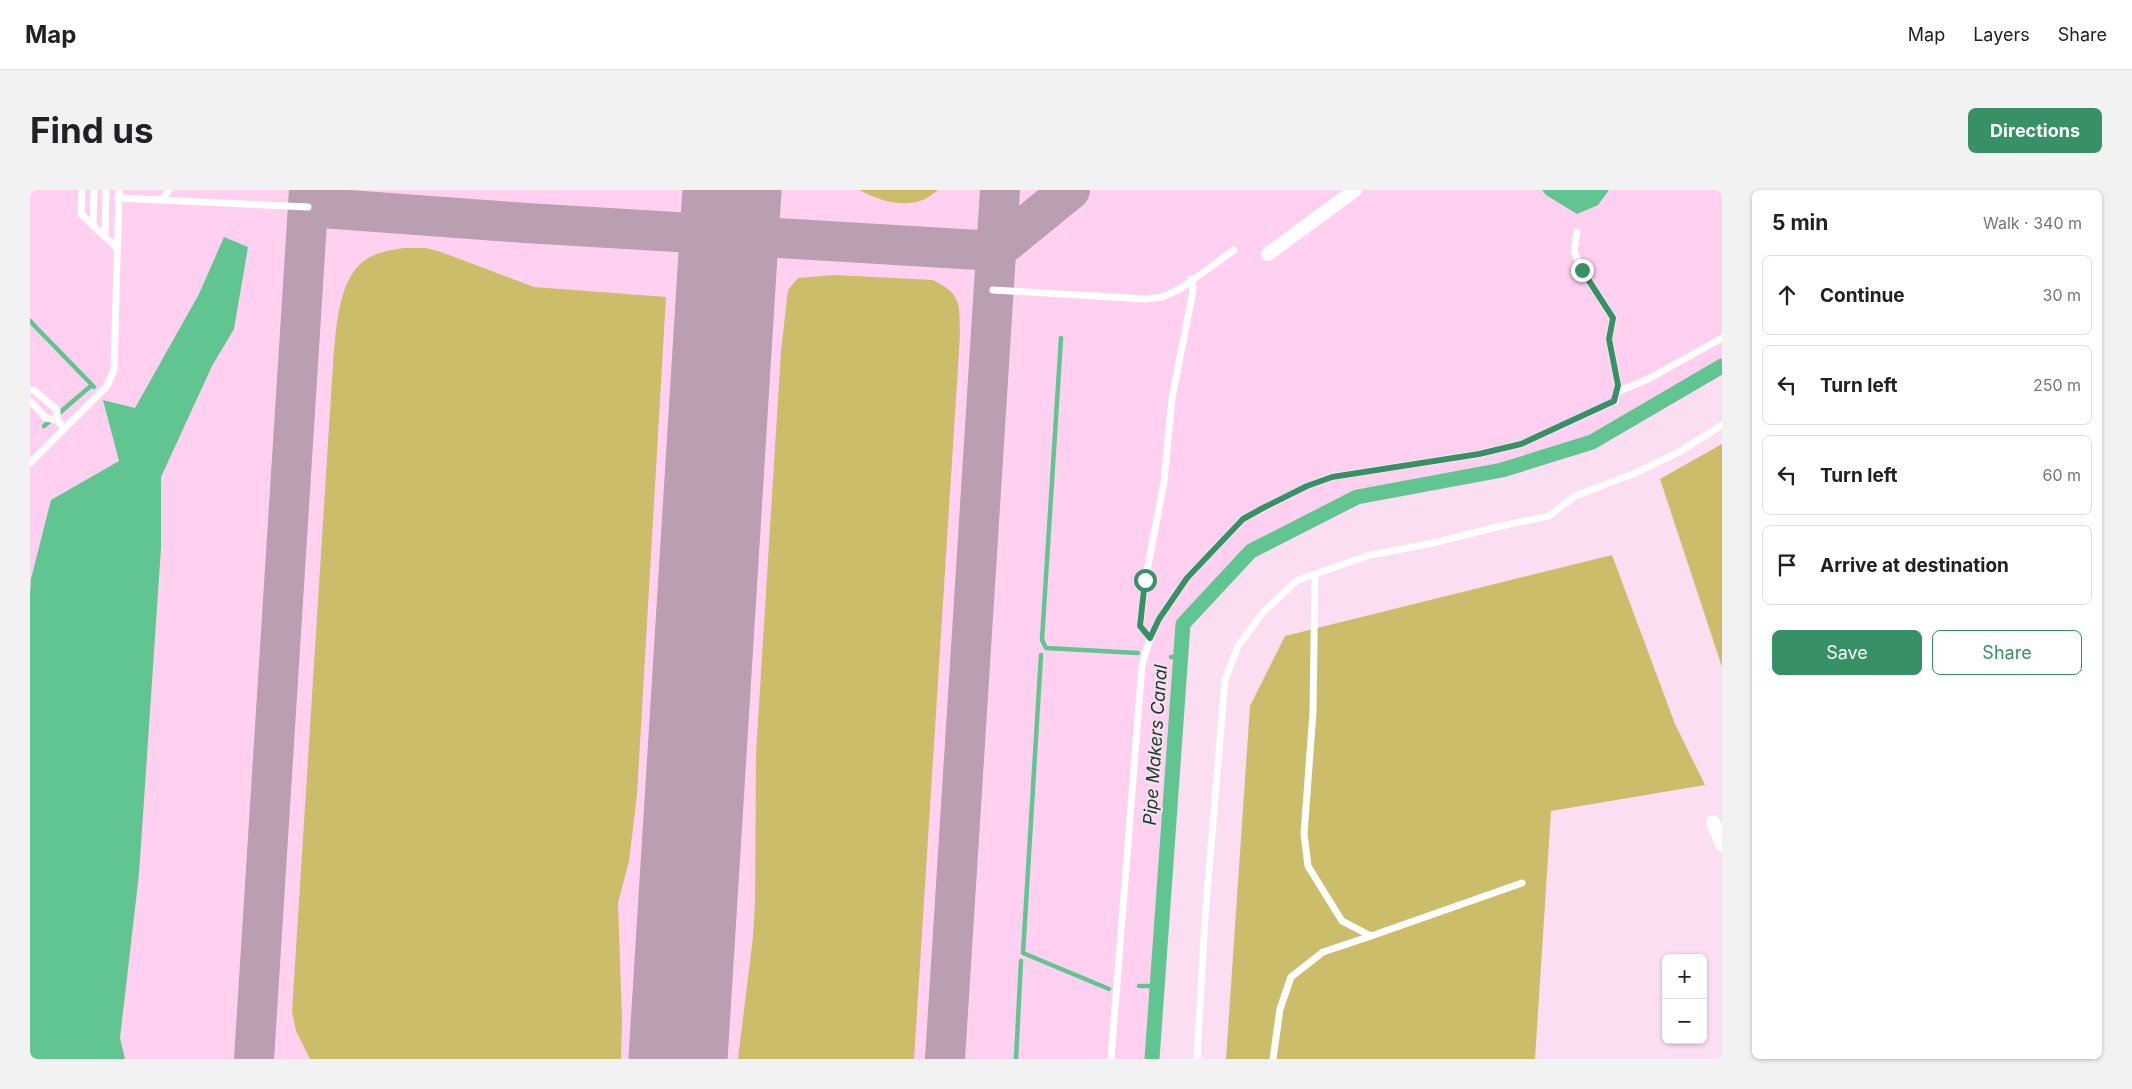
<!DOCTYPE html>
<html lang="en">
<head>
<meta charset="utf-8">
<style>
  :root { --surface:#fff; --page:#f2f2f2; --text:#202124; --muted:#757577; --line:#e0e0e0; --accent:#389166 }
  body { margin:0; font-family:Inter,sans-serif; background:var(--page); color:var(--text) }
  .controls { position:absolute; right:15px; bottom:15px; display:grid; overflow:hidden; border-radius:8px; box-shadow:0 1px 4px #0004 }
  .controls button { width:45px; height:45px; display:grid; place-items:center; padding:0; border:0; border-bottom:1px solid var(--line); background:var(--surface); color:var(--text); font:25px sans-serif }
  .stop { position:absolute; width:15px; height:15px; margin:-11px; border:4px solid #389166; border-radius:50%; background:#fff }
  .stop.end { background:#389166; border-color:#fff; box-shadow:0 1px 5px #0008 }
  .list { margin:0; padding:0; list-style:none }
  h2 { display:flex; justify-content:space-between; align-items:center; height:65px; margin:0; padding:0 20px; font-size:21px }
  h2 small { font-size:16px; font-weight:400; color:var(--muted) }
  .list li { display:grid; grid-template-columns:32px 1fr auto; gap:15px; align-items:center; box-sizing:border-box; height:80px; margin:0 10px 10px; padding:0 10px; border:1px solid var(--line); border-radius:8px }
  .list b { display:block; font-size:19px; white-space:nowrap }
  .list em { font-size:16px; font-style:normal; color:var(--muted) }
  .actions { display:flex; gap:10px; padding:15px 20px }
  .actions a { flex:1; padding:11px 0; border:1px solid var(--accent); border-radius:8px; text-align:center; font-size:18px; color:var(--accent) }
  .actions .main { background:var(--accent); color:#fff }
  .icon { flex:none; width:28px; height:28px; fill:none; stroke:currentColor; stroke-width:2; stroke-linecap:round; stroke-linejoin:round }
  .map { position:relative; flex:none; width:1692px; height:869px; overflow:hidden; border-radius:8px }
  header { display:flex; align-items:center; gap:30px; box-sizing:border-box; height:70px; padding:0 25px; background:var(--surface); border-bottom:1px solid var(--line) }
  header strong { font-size:24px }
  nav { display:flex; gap:28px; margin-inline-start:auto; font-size:18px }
  .intro { display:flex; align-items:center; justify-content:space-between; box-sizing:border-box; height:120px; padding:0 30px }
  h1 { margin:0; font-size:35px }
  .button { padding:12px 22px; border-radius:8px; background:var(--accent); color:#fff; font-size:18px; font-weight:700 }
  main { display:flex; gap:30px; padding:0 30px }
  aside { flex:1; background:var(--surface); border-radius:8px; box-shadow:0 1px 4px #0004 }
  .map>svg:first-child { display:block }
</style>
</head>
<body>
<header>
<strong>Map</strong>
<nav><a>Map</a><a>Layers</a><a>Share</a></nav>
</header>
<div class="intro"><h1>Find us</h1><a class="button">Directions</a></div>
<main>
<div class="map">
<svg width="1692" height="869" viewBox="0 0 1692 869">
  <rect width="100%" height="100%" fill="#fbdef1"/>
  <!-- built -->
  <path fill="#ffd0ef" d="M0 0H1692V176L1562 252 1472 280 1327 307 1221 361 1153 434 1122 869H0Z"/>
  <!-- green -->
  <path fill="#ccbd6a" d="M829 0H908C904 3 899 7 895 9 874 19 848 10 829 0Z
    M375 58H396L411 62 504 97 636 107 607 605 599 671 588 713 592 829 591 869H280L266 841 262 822 303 174C306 142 307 90 335 70 347 62 361 60 375 58Z
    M805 85 903 90C933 105 929 115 930 145L884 869H708L723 747 725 712 726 563 751 161 758 100 768 88Z
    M1692 254V477L1630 289Z
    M1582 365 1645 534 1675 595 1521 621 1505 869H1196L1220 516 1255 446Z"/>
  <!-- water -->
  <path fill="#61c592" d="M1512 0H1579L1568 15 1547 24 1516 5Z
    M194 47 218 57 204 139 182 176 131 287V358L109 684 90 848 95 869H0V404L1 389 21 310 89 271 73 210 105 218 169 104Z"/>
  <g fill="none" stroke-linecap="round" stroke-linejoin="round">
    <!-- stream -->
    <path stroke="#61c592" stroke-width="4.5" d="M0 131 64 197
      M1031 148 1012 450 1016 458 1108 463
      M14 236 62 195
      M1011 465 993 763 1079 799
      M1141 467H1150
      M1109 796H1127
      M986 869 991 771"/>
    <!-- canal -->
    <path stroke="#61c592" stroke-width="15" d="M1122 869 1153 434 1221 361 1327 307 1472 280 1562 252 1692 176"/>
    <!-- taxiway -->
    <path stroke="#ba9eb1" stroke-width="40" d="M278 17 496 33 965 61 1040 0
      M224 869 279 0
      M915 869 970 0"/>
    <!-- runway -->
    <path stroke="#ba9eb1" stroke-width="99" d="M648 869 702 0"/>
    <!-- service -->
    <path stroke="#fff" stroke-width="7" d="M52 0 51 24 87 58
      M88 8 278 17
      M132 10 139 0
      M63 36 64 0
      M75 47 76 0
      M963 100 1116 109 1132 107 1150 99 1204 60
      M0 200 5 201 27 220V230L34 238
      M1587 202 1618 189 1692 148
      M0 211 16 228 27 230
      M0 273 77 196 84 180 89 0
      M1285 384 1283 522 1274 644 1278 676 1312 731 1341 746 1492 693
      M1120 448 1110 436 1115 391 1134 292 1142 208 1162 106 1163 97 1161 89
      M1081 869 1112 475 1120 448 1129 429 1157 388 1213 329 1277 296 1301 287 1449 264 1491 254 1585 211 1588 195 1579 149 1583 128 1552 80 1544 61 1547 42
      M1167 869 1175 728 1195 490 1208 456 1235 420 1268 390 1340 365 1403 353 1471 336 1519 326 1545 306 1605 283 1651 261 1692 235
      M1243 869 1250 819 1261 787 1293 762 1341 746"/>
    <!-- minor -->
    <path stroke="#fff" stroke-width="14" d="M1238 64 1325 0
      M1683 632 1692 655"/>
  </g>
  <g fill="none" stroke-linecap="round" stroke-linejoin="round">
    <!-- route -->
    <path stroke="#389166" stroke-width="6" d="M1115 390 1110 436 1120 448 1129 429 1157 388 1213 329 1233 318 1277 296 1302 287 1449 264 1491 254 1584 211 1588 195 1579 149 1583 128 1552 80"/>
  </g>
  <g text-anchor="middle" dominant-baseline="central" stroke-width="4.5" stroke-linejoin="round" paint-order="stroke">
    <!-- water labels -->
    <g font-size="18" font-style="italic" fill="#123d28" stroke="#fbdef1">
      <text transform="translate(1125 555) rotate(-86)">Pipe Makers Canal</text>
    </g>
  </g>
</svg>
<div class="controls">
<button>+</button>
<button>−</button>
</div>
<div class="stop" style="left:1115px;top:390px"></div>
<div class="stop end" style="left:1552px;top:80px"></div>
</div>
<aside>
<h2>5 min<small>Walk · 340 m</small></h2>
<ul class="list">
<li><svg class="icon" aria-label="ahead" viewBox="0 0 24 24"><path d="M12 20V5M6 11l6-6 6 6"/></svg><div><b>Continue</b></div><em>30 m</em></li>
<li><svg class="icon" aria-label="left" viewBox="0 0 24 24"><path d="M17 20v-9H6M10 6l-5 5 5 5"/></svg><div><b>Turn left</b></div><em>250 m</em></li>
<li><svg class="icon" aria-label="left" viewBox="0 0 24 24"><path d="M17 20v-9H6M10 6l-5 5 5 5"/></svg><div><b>Turn left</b></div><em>60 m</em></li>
<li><svg class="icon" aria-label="arrive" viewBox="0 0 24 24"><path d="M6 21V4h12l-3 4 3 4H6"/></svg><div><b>Arrive at destination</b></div></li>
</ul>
<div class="actions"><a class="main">Save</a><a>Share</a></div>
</aside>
</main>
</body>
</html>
